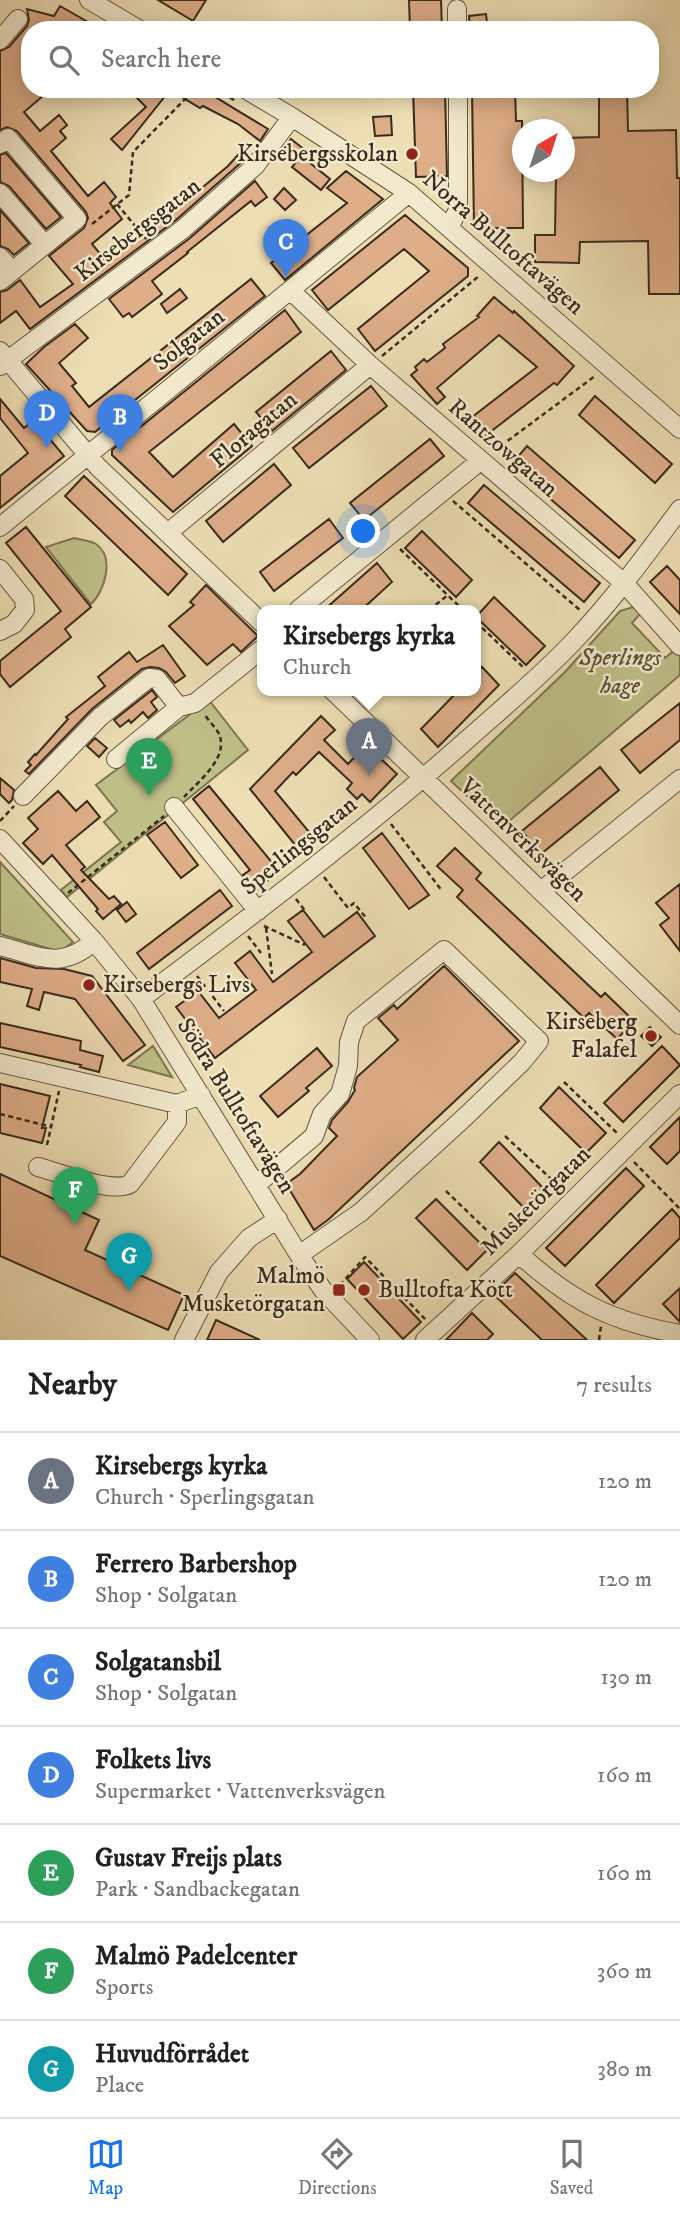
<!DOCTYPE html>
<html lang="en">
<head>
<meta charset="utf-8">
<style>
  :root { --surface:#fff; --page:#f6f6f6; --text:#222; --muted:#767676; --line:#e0e0e0; --accent:#1a73e8 }
  body { margin:0; font-family:"IM FELL DW Pica",serif; background:var(--page); color:var(--text) }
  .compass { position:absolute; left:512px; top:119px; width:63px; height:63px; border-radius:50%; background:var(--surface); box-shadow:0 4px 18px #0003; rotate:39deg }
  .you { position:absolute; left:364px; top:532px; width:24px; height:24px; margin:-18px; border:5px solid #fff; border-radius:50%; background:#1a73e8; box-shadow:0 0 0 10px #1a73e833 }
  .badge { display:grid; place-items:center; width:46px; height:46px; border-radius:50%; background:var(--accent); color:#fff; font-size:23px; font-weight:700 }
  .pin { position:absolute; translate:-50% -58px; filter:drop-shadow(0 2px 4px #0008) }
  .pin::after { content:''; position:absolute; top:37px; width:24px; height:21px; background:inherit; clip-path:polygon(0 0,100% 0,50% 100%) }
  .popup { position:absolute; left:257px; top:605px; width:224px; height:91px; box-sizing:border-box; display:grid; place-content:center; border-radius:14px; background:var(--surface); filter:drop-shadow(0 2px 5px #0005); font-size:23px; white-space:nowrap; color:var(--muted) }
  .popup b { font-size:26px; color:var(--text) }
  .popup::after { content:''; position:absolute; left:50%; top:100%; margin-left:-14px; border:14px solid transparent; border-top-color:var(--surface) }
  .list { margin:0; padding:0; list-style:none }
  h2 { display:flex; justify-content:space-between; align-items:center; height:91px; margin:0; padding:0 28px; font-size:30px }
  h2 small { font-size:23px; font-weight:400; color:var(--muted) }
  .list li { display:grid; grid-template-columns:46px 1fr auto; gap:21px; align-items:center; box-sizing:border-box; height:98px; padding:0 28px; border-top:2px solid var(--line) }
  .list b { display:block; font-size:26px; white-space:nowrap }
  .list p { margin:0; font-size:23px; white-space:nowrap; color:var(--muted) }
  .list em { font-size:23px; font-style:normal; color:var(--muted) }
  .icon { flex:none; width:38px; height:38px; fill:none; stroke:currentColor; stroke-width:2; stroke-linecap:round; stroke-linejoin:round }
  .map { position:relative; flex:none; width:680px; height:1340px; overflow:hidden }
  .search { position:absolute; background:var(--surface); box-shadow:0 4px 18px #0003; left:21px; right:21px; top:21px; height:77px; display:flex; align-items:center; gap:18px; box-sizing:border-box; padding:0 24px; border-radius:28px; color:var(--muted); font-size:26px }
  .sheet { height:777px; background:var(--surface) }
  nav { display:flex; justify-content:space-around; align-items:center; box-sizing:border-box; height:98px; border-top:2px solid var(--line); background:var(--surface); font-size:19px; color:var(--muted) }
  nav a { display:grid; justify-items:center; gap:4px }
  nav .on { color:var(--accent) }
  .map>svg:first-child { display:block }
</style>
</head>
<body>
<div class="map">
<svg width="680" height="1340" viewBox="0 0 680 1340">
  <rect width="100%" height="100%" fill="#eddeb4"/>
  <filter id="stains"><feTurbulence type="fractalNoise" baseFrequency=".00286" numOctaves="4"/><feColorMatrix values="0 0 0 0 .2 0 0 0 0 .09 0 0 0 0 .02 0 0 0 .5 -.17"/></filter>
  <radialGradient id="worn" r=".72"><stop offset=".6" stop-color="#630" stop-opacity="0"/><stop offset="1" stop-color="#630" stop-opacity=".3"/></radialGradient>
  <!-- green -->
  <path fill="#bfbf88" stroke="#7c7552" stroke-width="2" d="M74 538C80 540 90 540 96 544 115 557 105 591 91 604L46 547Z
    M633 607 641 613 632 623 665 658 675 650 680 656V675L501 828 451 781 564 673 620 611Z
    M209 700 248 750 67 897 61 890 121 842 104 822 117 811 96 785Z
    M0 862 73 942 60 952 0 934Z
    M153 1046 172 1077 128 1065Z"/>
  <!-- building -->
  <path fill="#deae89" stroke="#392b1c" stroke-width="2" d="M158 0H206L193 21Z
    M409 0H441L442 30H410Z
    M60 6 102 30H30V89H51L24 112 40 131 59 115 67 125 60 131 66 138 51 151 88 196 104 182 116 197 110 203 122 219 92 244 105 260 184 200 185 202 228 166 238 155 244 160 176 220 30 329 16 311 0 323V292L7 290 20 280 40 307 73 284 49 256 84 228 88 218 86 212 17 131 7 127 0 130V51L9 47 27 26 29 20 27 9 54 16Z
    M486 14 488 30H470L469 16Z
    M128 89H202L268 129 260 141 238 124 203 106 200 108 170 90 122 150 111 139 146 107Z
    M413 89H445L447 176 416 177Z
    M472 89H515L516 121H522L523 228H474Z
    M599 89H627L628 131 676 130 677 178H680V294H649L648 241 580 242 579 263 535 262V235H555L556 172H564V138L599 137Z
    M391 116 392 135 375 136 373 117Z
    M291 139 310 154 305 159 330 179 321 190 292 167 298 160 284 149Z
    M6 153 61 217 46 229 9 186 0 182V155Z
    M346 171 383 199 285 280 271 263 347 203 327 188Z
    M255 181 267 197 255 206 251 201 187 252 188 253 152 281 162 294 132 317 129 313 123 317 109 299 190 238Z
    M284 188 296 200 285 210 274 199Z
    M0 210 29 243 14 255 8 249 0 246Z
    M405 215 468 268V276L375 351 358 329 429 271 404 249 328 310 312 290Z
    M251 279 265 296 95 432 87 431 26 364 44 347 75 324 88 338 59 363 76 383 72 386 89 407Z
    M180 289 187 298 167 313 161 304Z
    M494 297 513 313 514 311 574 366 557 385 554 383 481 439 467 421 537 367 499 335 437 388 445 397 437 404 411 375 417 370 415 367 424 359 427 362 445 348 443 344 479 317 477 316Z
    M285 310 301 332 149 452 173 477 234 424 252 446 173 512 112 455V450Z
    M331 351 346 370 272 431 256 412Z
    M371 386 387 406 309 468 293 448Z
    M595 396 672 464 655 483 579 415Z
    M0 399 24 428 34 420 64 456 0 508V476L28 453 0 418Z
    M430 439 444 456 364 520 350 503Z
    M527 446 635 540 619 558 511 465Z
    M274 464 291 485 223 542 206 521Z
    M84 476 187 574 168 595 65 496Z
    M484 485 600 583 584 602 468 503Z
    M329 519 343 538 274 591 260 572Z
    M26 527 91 607 65 629 71 637 10 687 0 674V661L61 611 6 543Z
    M422 531 472 580 456 597 405 548Z
    M377 563 392 582 369 603 361 610H324Z
    M667 566 680 580V614L650 582Z
    M206 585 258 636 241 652 233 644 207 665 169 626 194 605 190 602Z
    M494 597 545 646 526 665 476 617Z
    M163 645 185 676 175 683 166 672 159 668 150 667 142 669 92 709 29 774 25 771 31 765 28 762 35 754 36 755 68 719 66 717 105 686 98 677 129 652 137 662Z
    M482 667 499 685 438 747 421 729 459 690H476V673Z
    M152 690 157 697 151 702 157 710 148 718 143 712 131 723 129 720 120 727 114 720Z
    M680 703V740L640 773 621 750Z
    M321 716 335 730 324 740 348 764 366 745 397 774 370 802 362 794 357 799 347 789 352 783 319 752 296 775 293 772 275 791 315 839 300 851 250 789Z
    M95 738 107 748 99 757 87 746Z
    M600 767 619 790 541 854 522 831Z
    M0 778 14 790 12 800 9 803 0 794Z
    M209 786 279 871 256 890 243 875 250 870 193 799Z
    M58 791 76 811 87 801 100 817 66 845 85 867 81 870 109 899 114 896 121 904 103 919 96 911 98 909 52 855 43 864 23 843 38 829 28 818Z
    M165 822 198 865 181 878 147 835Z
    M382 833 429 895 409 909 363 848Z
    M455 848 481 873 476 879 601 997 605 993 634 1021 617 1039 589 1013 584 1018 457 897 463 890 437 866Z
    M680 884V951L660 925 669 918 656 903Z
    M220 890 232 906 149 969 137 953Z
    M127 902 136 914 126 922 117 910Z
    M303 910 324 937 357 912 375 936 215 1058 176 1007 198 991 219 1018 256 990 235 963 250 951 273 982 312 952 288 921Z
    M0 958 36 968 64 969 92 976 145 1045 123 1061 75 999 44 992 39 1010 27 1006 32 989 0 982Z
    M444 966 519 1041 329 1219 314 1230 286 1184 300 1174 337 1136 329 1128 332 1120 348 1102 355 1090 354 1088 357 1077 398 1040 378 1018 394 1005 397 1009Z
    M0 1023 81 1041 80 1050 103 1056 99 1072 80 1067 81 1065 0 1047Z
    M650 1027 661 1037 652 1046 641 1036Z
    M662 1046 680 1065 623 1122 604 1103Z
    M317 1048 332 1066 306 1088 309 1091 278 1117 260 1096Z
    M0 1084 50 1096 42 1128H46L42 1143 0 1133Z
    M559 1087 606 1133 586 1153 540 1108Z
    M680 1117V1151L667 1164 650 1147Z
    M499 1142 545 1190 526 1210 480 1162Z
    M626 1168 644 1186 565 1266 546 1248Z
    M0 1174 99 1220 85 1250 184 1295 168 1330 0 1256Z
    M436 1199 487 1250 467 1270 416 1218Z
    M672 1209 680 1218V1238L614 1303 596 1285Z
    M364 1262 421 1322 403 1339 347 1279Z
    M515 1273 587 1340H542L493 1294Z
    M680 1288V1322L663 1304Z
    M472 1313 493 1334 487 1340H446Z
    M216 1320 260 1340H207Z"/>
  <g fill="none" stroke-linecap="round" stroke-linejoin="round">
    <defs>
      <path id="minor" d="M89 0 140 30
        M457 9V30
        M0 40 18 19
        M245 89 292 117 409 193 680 429
        M0 144 8 138 77 219 0 281
        M0 193 45 245
        M449 228 458 210V89
        M0 257 12 271
        M290 290 370 365 625 584 680 646
        M0 351 98 467 262 623
        M0 366 183 229 255 166 292 117
        M0 527 409 193
        M169 532 370 365
        M0 569 24 599 25 610 14 624 0 631
        M298 610 480 461
        M332 690 680 1025
        M116 759 179 707 195 703 262 649
        M23 796 100 717 149 678 157 679 179 707
        M174 807 258 911
        M0 839 94 941 141 999 299 1255 323 1290 370 1340
        M541 891 680 779
        M0 946C39 956 61 971 94 941
        M141 999C253 915 364 831 469 738 505 706 541 676 574 641 613 600 646 555 680 509
        M0 1063 177 1104 201 1095
        M38 1167C58 1172 112 1194 130 1184L177 1122V1104
        M256 1185 314 1136 322 1114 340 1094 348 1066 349 1042 356 1021 444 950 539 1041 522 1062 466 1116 361 1212 299 1255
        M519 1254C571 1301 611 1322 680 1334
        M184 1340 219 1272 249 1238 278 1219
        M425 1340 519 1254 680 1094"/>
    </defs>
    <!-- minor casing -->
    <use href="#minor" stroke="#665842" stroke-width="20"/>
    <!-- path -->
    <path stroke="#392b1c" stroke-width="2.5" stroke-dasharray="5 3.5" stroke-linecap="butt" d="M153 23 166 30
      M215 89 234 100
      M117 204 146 239
      M92 224 129 195 133 152 195 89
      M382 356 479 276
      M494 451 595 376
      M453 501 581 611
      M400 549 463 610
      M429 610 448 595
      M476 622 524 668
      M184 797C199 781 231 756 218 732 214 726 208 720 204 714
      M0 821 14 806
      M391 824 442 891
      M324 877 348 908 354 903 367 919
      M68 893 164 816
      M296 899 306 912
      M264 926 305 945
      M266 928 272 974
      M248 936 261 953
      M197 976 224 1011
      M564 1082 618 1134
      M0 1114 52 1127
      M505 1136 563 1190
      M47 1145 59 1091
      M634 1162 680 1209
      M446 1191 503 1246
      M340 1285 365 1257 426 1320
      M599 1340 601 1326"/>
    <!-- minor -->
    <use href="#minor" stroke="#f3eace" stroke-width="18"/>
  </g>
  <!-- markers -->
  <g fill="#8f2418" stroke="#f3eace" stroke-width="2.5">
    <circle cx="412" cy="154" r="7"/>
    <circle cx="89" cy="985" r="7"/>
    <circle cx="651" cy="1036" r="7"/>
    <rect x="332" y="1283" width="14" height="14" rx="3.5"/>
    <circle cx="364" cy="1290" r="7"/>
  </g>
  <g text-anchor="middle" dominant-baseline="central" stroke-width="5" stroke-linejoin="round" paint-order="stroke">
    <!-- poi labels -->
    <g font-size="24" fill="#392b1c" stroke="#f3eace" text-anchor="end">
      <text x="398" y="154">Kirsebergsskolan</text>
      <text x="103" y="985" text-anchor="start">Kirsebergs Livs</text>
      <text x="637" y="1022">Kirseberg<tspan x="637" dy="28">Falafel</tspan></text>
      <text x="325" y="1276">Malmö<tspan x="325" dy="28">Musketörgatan</tspan></text>
      <text x="378" y="1290" text-anchor="start">Bulltofta Kött</text>
    </g>
    <!-- street labels -->
    <g font-size="24" fill="#392b1c" stroke="#f3eace">
      <text transform="translate(138 230) rotate(-38)">Kirsebergsgatan</text>
      <text transform="translate(503 243) rotate(41)">Norra Bulltoftavägen</text>
      <text transform="translate(189 340) rotate(-39)">Solgatan</text>
      <text transform="translate(254 430) rotate(-40)">Floragatan</text>
      <text transform="translate(503 448) rotate(41)">Rantzowgatan</text>
      <text transform="translate(523 840) rotate(44)">Vattenverksvägen</text>
      <text transform="translate(299 846) rotate(-39)">Sperlingsgatan</text>
      <text transform="translate(236 1106) rotate(58)">Södra Bulltoftavägen</text>
      <text transform="translate(536 1201) rotate(-45)">Musketörgatan</text>
    </g>
    <!-- park labels -->
    <g font-size="24" font-style="italic" fill="#5a5037" stroke="#f3eace">
      <text x="620" y="658">Sperlings<tspan x="620" dy="28">hage</tspan></text>
    </g>
  </g>
  <rect width="100%" height="100%" filter="url(#stains)"/>
  <rect width="100%" height="100%" fill="url(#worn)"/>
</svg>
<svg class="compass" viewBox="-18 -18 36 36"><path d="M0-13l5 13h-10z" fill="#e53935"/><path d="M0 13l5-13h-10z" fill="#767676"/></svg>
<div class="you"></div>
<div class="pin badge" style="left:369px;top:776px;background:#6b7280">A</div>
<div class="popup"><b>Kirsebergs kyrka</b>Church</div>
<div class="pin badge" style="left:120px;top:452px;background:#3f7fe0">B</div>
<div class="pin badge" style="left:286px;top:277px;background:#3f7fe0">C</div>
<div class="pin badge" style="left:47px;top:448px;background:#3f7fe0">D</div>
<div class="pin badge" style="left:149px;top:796px;background:#2e9e5b">E</div>
<div class="pin badge" style="left:75px;top:1225px;background:#2e9e5b">F</div>
<div class="pin badge" style="left:129px;top:1291px;background:#0f9aa8">G</div>
<div class="search"><svg class="icon" aria-label="search" viewBox="0 0 24 24"><circle cx="10" cy="10" r="6"/><path d="M15 15l6 6"/></svg>Search here</div>
</div>
<section class="sheet">
<h2>Nearby<small>7 results</small></h2>
<ul class="list">
<li><span class="badge" style="background:#6b7280">A</span><div><b>Kirsebergs kyrka</b><p>Church · Sperlingsgatan</p></div><em>120 m</em></li>
<li><span class="badge" style="background:#3f7fe0">B</span><div><b>Ferrero Barbershop</b><p>Shop · Solgatan</p></div><em>120 m</em></li>
<li><span class="badge" style="background:#3f7fe0">C</span><div><b>Solgatansbil</b><p>Shop · Solgatan</p></div><em>130 m</em></li>
<li><span class="badge" style="background:#3f7fe0">D</span><div><b>Folkets livs</b><p>Supermarket · Vattenverksvägen</p></div><em>160 m</em></li>
<li><span class="badge" style="background:#2e9e5b">E</span><div><b>Gustav Freijs plats</b><p>Park · Sandbackegatan</p></div><em>160 m</em></li>
<li><span class="badge" style="background:#2e9e5b">F</span><div><b>Malmö Padelcenter</b><p>Sports</p></div><em>360 m</em></li>
<li><span class="badge" style="background:#0f9aa8">G</span><div><b>Huvudförrådet</b><p>Place</p></div><em>380 m</em></li>
</ul>
</section>
<nav>
<a class="on"><svg class="icon" aria-label="map" viewBox="0 0 24 24"><path d="M3 6l6-2 6 2 6-2v14l-6 2-6-2-6 2zM9 4v14M15 6v14"/></svg>Map</a>
<a><svg class="icon" aria-label="directions" viewBox="0 0 24 24"><path d="M12 3l9 9-9 9-9-9zM9 14v-3h6M13 9l2 2-2 2"/></svg>Directions</a>
<a><svg class="icon" aria-label="saved" viewBox="0 0 24 24"><path d="M7 4h10v16l-5-4-5 4z"/></svg>Saved</a>
</nav>
</body>
</html>
